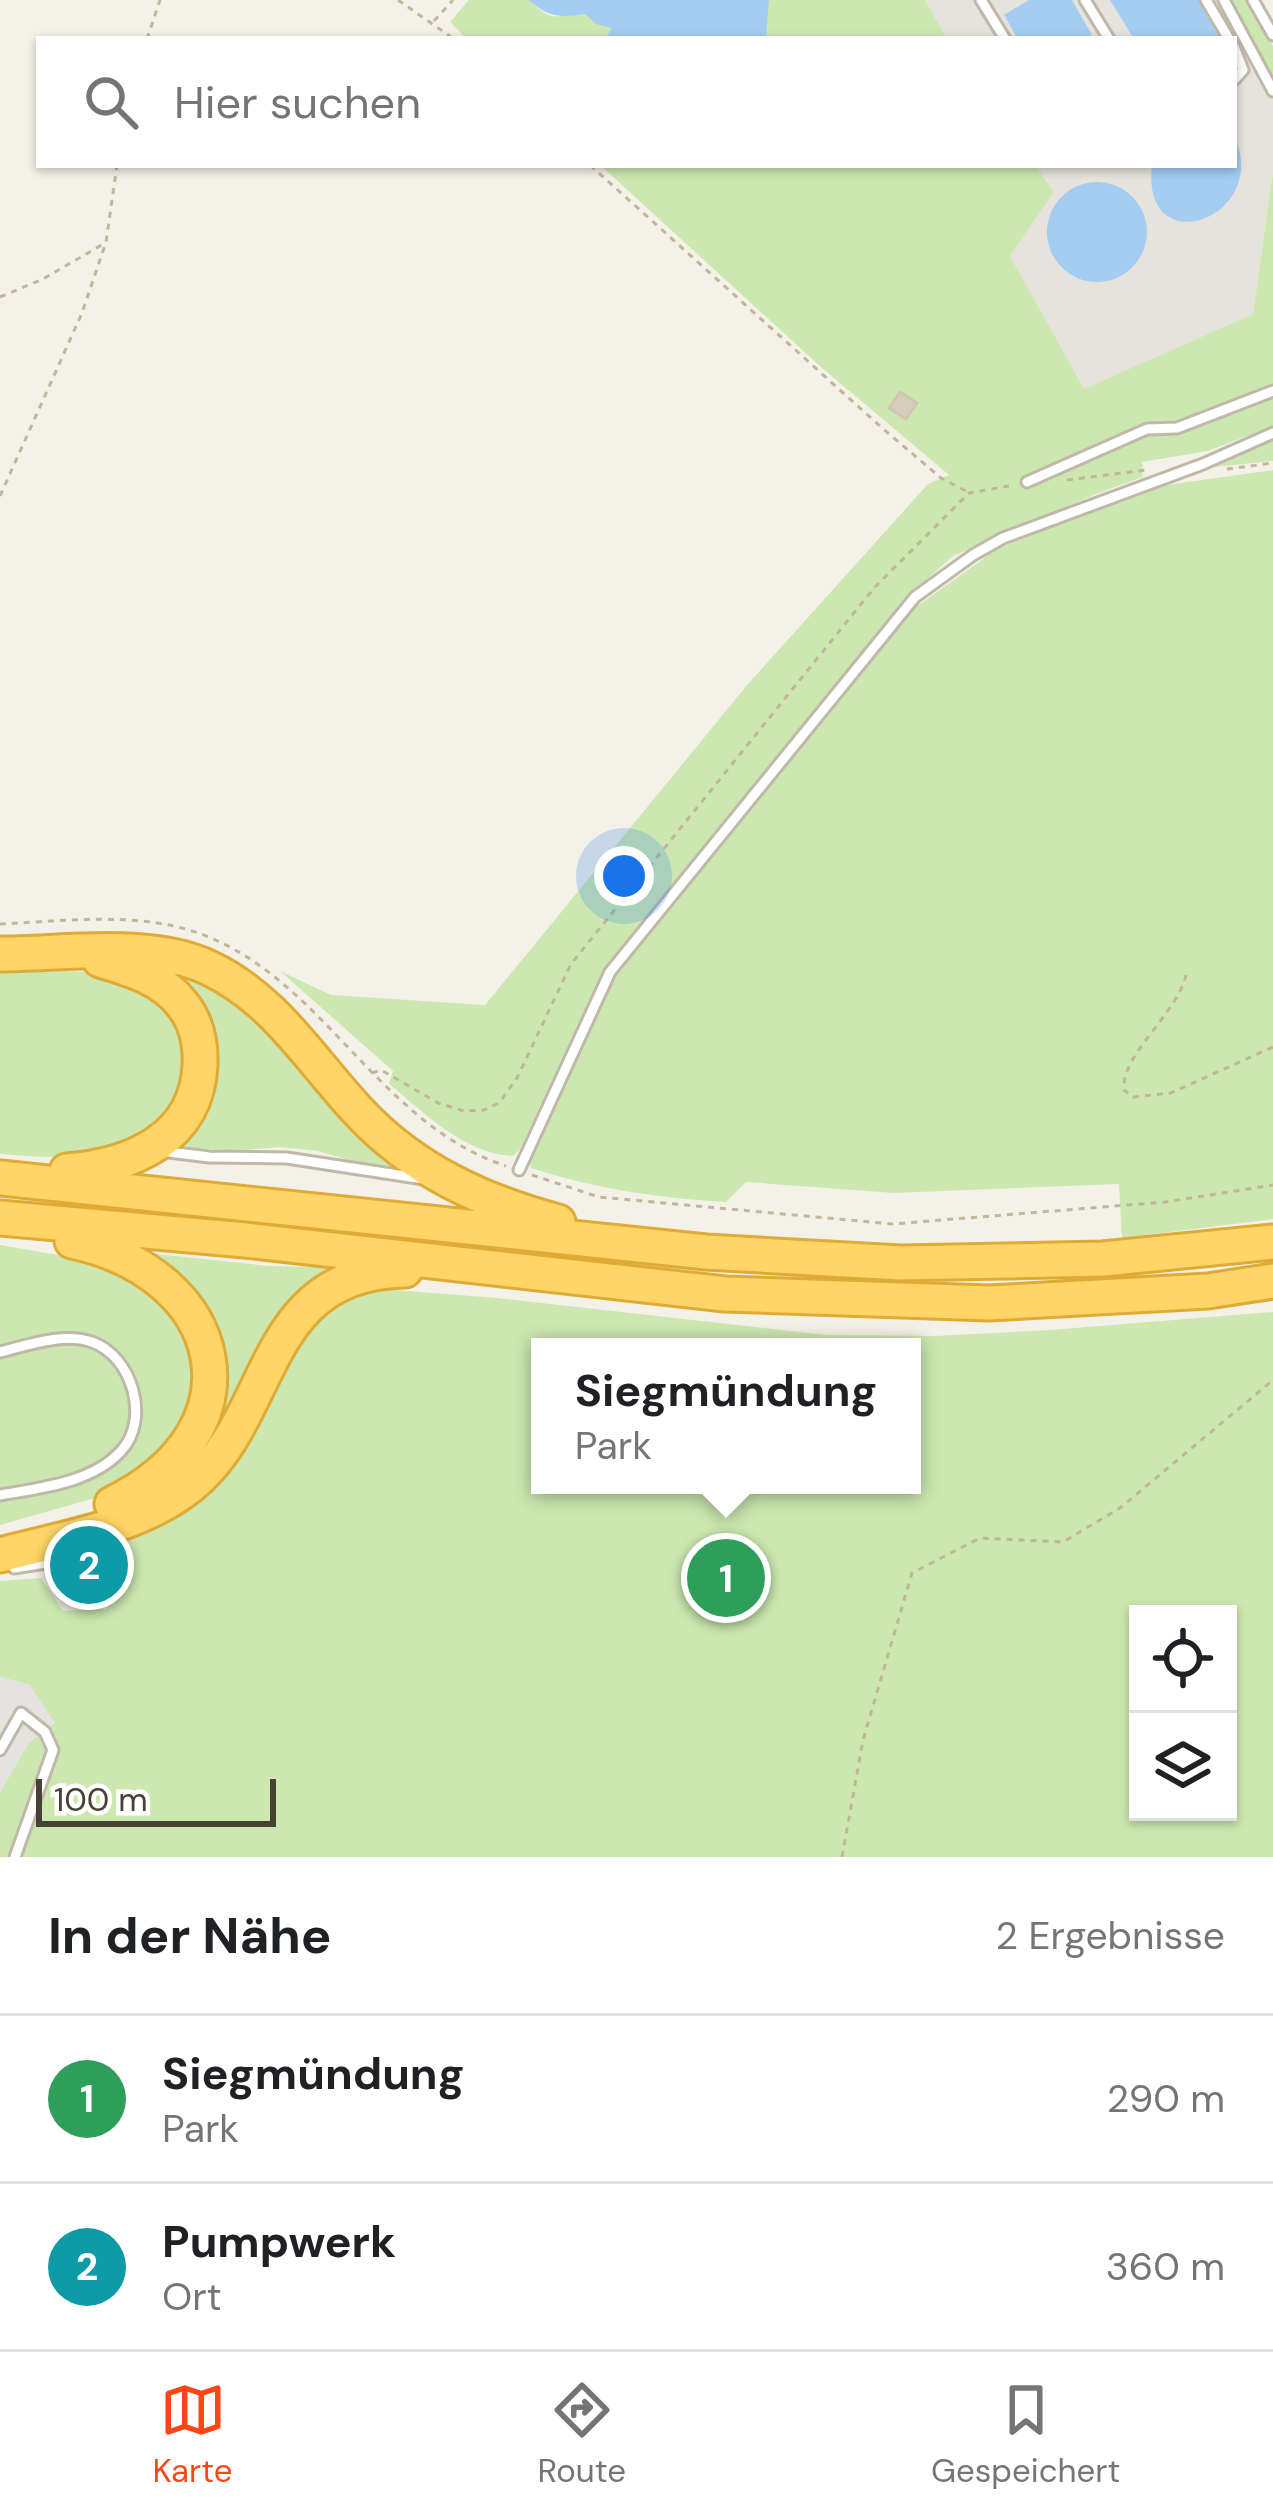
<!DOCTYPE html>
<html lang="de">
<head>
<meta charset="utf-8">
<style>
  :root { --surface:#fff; --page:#f6f6f6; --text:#202124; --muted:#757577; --line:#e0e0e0; --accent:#fb4717 }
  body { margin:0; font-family:"DM Sans",sans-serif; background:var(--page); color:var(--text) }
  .controls { position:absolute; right:36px; bottom:36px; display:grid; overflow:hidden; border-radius:0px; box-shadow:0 3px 9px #0004 }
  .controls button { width:108px; height:108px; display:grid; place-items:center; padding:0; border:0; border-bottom:3px solid var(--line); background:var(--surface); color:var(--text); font:60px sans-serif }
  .scale { position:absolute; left:36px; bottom:30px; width:240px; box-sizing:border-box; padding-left:12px; border:6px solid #474236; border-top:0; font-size:33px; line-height:42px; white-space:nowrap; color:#474236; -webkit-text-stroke:9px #fff; paint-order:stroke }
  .you { position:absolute; left:624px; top:876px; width:42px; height:42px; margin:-30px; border:9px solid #fff; border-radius:50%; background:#1a73e8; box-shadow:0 0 0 18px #1a73e833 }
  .badge { display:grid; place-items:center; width:78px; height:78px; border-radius:50%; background:var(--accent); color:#fff; font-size:39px; font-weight:700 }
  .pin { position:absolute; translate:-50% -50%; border:6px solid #fff; box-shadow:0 3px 12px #0006 }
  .popup { position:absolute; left:531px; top:1338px; width:390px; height:156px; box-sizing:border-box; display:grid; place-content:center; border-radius:0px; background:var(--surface); filter:drop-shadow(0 3px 9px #0005); font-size:39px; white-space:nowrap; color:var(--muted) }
  .popup b { font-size:45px; color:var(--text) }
  .popup::after { content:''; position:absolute; left:50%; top:100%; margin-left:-24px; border:24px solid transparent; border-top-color:var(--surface) }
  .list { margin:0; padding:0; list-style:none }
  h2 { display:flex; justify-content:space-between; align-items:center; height:156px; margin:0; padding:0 48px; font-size:51px }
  h2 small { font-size:39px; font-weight:400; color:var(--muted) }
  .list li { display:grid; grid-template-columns:78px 1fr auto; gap:36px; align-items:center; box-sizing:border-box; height:168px; padding:0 48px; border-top:3px solid var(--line) }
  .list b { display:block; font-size:45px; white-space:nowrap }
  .list p { margin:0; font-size:39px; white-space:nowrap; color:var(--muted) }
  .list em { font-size:39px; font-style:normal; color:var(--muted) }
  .icon { flex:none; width:66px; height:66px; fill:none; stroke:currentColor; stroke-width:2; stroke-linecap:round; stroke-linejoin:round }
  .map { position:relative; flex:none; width:1273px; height:1857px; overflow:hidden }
  .search { position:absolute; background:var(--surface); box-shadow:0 3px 9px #0004; left:36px; right:36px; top:36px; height:132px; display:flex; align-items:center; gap:30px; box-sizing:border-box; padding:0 42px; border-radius:0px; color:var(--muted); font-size:45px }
  .sheet { height:492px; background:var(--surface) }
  nav { display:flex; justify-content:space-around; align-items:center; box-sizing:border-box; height:168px; border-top:3px solid var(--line); background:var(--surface); font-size:33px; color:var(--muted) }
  nav a { display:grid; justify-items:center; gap:6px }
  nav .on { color:var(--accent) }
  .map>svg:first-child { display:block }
</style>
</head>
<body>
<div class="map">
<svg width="1273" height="1857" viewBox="0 0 1273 1857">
  <rect width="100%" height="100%" fill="#f4f1e8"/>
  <!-- industrial -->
  <path fill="#e6e2dc" d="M925 0H1220L1273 97V172L1253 314 1083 390 1010 256 1054 192 1035 165H1234V39H947Z"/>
  <!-- green -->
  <path fill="#cce8b0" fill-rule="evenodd" d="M469 0H528C561 28 551 11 584 14 592 15 603 24 611 28L606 39H467L450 22Z
    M769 0H925L947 39H765Z
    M1230 0H1246L1273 46V81Z
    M600 165H1035L1054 192 1010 256 1084 389 1253 314 1273 172V426L1208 451 1142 462 1143 477 1096 494 953 556 906 598 603 970 520 1149 513 1156C464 1154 425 1113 389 1084L393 1071 280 971 331 995 485 1005 748 684 928 484 949 475 821 367Z
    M1273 439V461L1204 468 1208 465Z
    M1273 470V1219L1122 1238 1119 1184 894 1193 746 1182 726 1202C659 1198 596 1189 531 1168L528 1160 605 990 913 609 997 549 1152 487Z
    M157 966 201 980 239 1003 410 1171 369 1166 318 1151 280 1147 234 1151 169 1146 204 1097Z
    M0 972C32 973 71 968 102 974 198 991 222 1103 128 1144 87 1162 43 1157 0 1154Z
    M0 1245 81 1259 134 1278 188 1330 199 1377 179 1447 109 1494 0 1525Z
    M138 1252 269 1266 356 1268 202 1449 219 1414 222 1379Z
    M369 1288 497 1298 826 1335 935 1336 1050 1330 1273 1312V1857H0V1792L28 1744 30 1685 0 1677V1581L41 1578 63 1611 106 1609 127 1581 96 1536 176 1503 302 1333 333 1302ZM540 1347H912V1485H540ZM1138 1614H1228V1812H1138Z"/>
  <!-- parking -->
  <path fill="#e5e3e0" d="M0 1677 30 1685 55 1723 28 1744 0 1792Z"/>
  <!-- water -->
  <path fill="#a4cdf1" d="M528 0H769L766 37 606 39 611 28 596 24 585 14C558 18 549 17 528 0Z
    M1029 0H1072L1092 35 1085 39H1018L1004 15Z
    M1110 0H1199L1222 39H1134Z
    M1234 135C1273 219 1140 265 1152 165H1234Z
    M1047 232a50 50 0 1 1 100 0a50 50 0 1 1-100 0Z"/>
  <!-- building -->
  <path fill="#d6cdbd" stroke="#d1c6b0" stroke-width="3" d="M900 392 917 403 906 419 889 408Z
    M93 1553 105 1568 88 1581 74 1563Z"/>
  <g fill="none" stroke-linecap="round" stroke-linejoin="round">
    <defs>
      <path id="service" d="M981 0 1005 39
        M1085 0 1109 39
        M1206 0 1229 39
        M1224 0 1273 91
        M1253 0 1273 35
        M1234 47 1243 70 1234 80
        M1027 482 1147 429 1177 428 1273 391
        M161 1151 209 1157 287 1158 424 1179
        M519 1170 610 972 915 597 973 555 1003 538 1203 464 1273 433
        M0 1352C28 1345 64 1332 92 1342 132 1356 151 1419 121 1451 92 1483 40 1488 0 1495
        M52 1562 71 1555
        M14 1568 52 1562 76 1587
        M0 1750 21 1713 45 1732 53 1750 15 1857"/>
      <path id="motorway" d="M0 954C63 954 152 940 209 968 275 999 311 1061 359 1112 413 1170 483 1202 558 1222
        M67 1171C131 1166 196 1139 200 1066 201 1043 197 1022 182 1004 162 978 130 969 100 960
        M0 1178 706 1252 901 1263 1103 1259 1273 1242
        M0 1218 245 1240 725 1294 989 1303 1208 1291 1273 1281
        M72 1241C228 1274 265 1429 112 1504
        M0 1555C63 1538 138 1528 190 1486 276 1418 258 1272 405 1270"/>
    </defs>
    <!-- service casing -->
    <use href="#service" stroke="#c0b9aa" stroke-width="15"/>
    <!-- motorway casing -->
    <use href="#motorway" stroke="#dfab37" stroke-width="39"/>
    <!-- path -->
    <path stroke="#c2b69b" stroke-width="3" stroke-dasharray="6 6" stroke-linecap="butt" d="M398 0 454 39
      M434 21 453 0
      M147 39 160 0
      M590 165 881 427 941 478 968 492
      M0 297 43 279 105 243
      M1227 469 1273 463
      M1067 480 1146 470
      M0 496 82 313 106 242 117 165
      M0 924C65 921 139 911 201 934 325 980 378 1124 506 1166
      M1186 975C1177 1014 1120 1056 1124 1090L1133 1097 1171 1093 1273 1047
      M372 1073 381 1070 438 1103 464 1111 484 1110 499 1103 517 1078 571 964 874 588 969 493 1015 485
      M532 1175 599 1197 892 1224 1165 1202 1273 1185
      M842 1857 863 1740 912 1573 980 1538 1063 1542 1120 1508 1273 1380"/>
    <!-- service -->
    <use href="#service" stroke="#fff" stroke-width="9"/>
    <!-- motorway -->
    <use href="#motorway" stroke="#ffd568" stroke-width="33"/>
  </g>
</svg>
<div class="controls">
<button><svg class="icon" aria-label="locate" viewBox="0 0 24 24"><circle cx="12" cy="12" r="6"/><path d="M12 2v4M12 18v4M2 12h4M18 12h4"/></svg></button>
<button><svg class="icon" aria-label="layers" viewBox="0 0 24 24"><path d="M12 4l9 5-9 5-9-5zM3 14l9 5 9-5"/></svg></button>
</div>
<div class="scale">100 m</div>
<div class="you"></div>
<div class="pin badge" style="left:726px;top:1578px;background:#2e9e5b">1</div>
<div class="popup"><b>Siegmündung</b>Park</div>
<div class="pin badge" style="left:89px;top:1565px;background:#0f9aa8">2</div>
<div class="search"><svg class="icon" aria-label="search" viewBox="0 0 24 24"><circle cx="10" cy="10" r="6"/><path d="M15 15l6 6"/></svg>Hier suchen</div>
</div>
<section class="sheet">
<h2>In der Nähe<small>2 Ergebnisse</small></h2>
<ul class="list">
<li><span class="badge" style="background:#2e9e5b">1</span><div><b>Siegmündung</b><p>Park</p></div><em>290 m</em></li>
<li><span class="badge" style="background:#0f9aa8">2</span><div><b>Pumpwerk</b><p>Ort</p></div><em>360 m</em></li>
</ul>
</section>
<nav>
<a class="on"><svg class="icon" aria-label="map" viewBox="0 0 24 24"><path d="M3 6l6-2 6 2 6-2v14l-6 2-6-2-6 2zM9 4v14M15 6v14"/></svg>Karte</a>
<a><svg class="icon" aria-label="directions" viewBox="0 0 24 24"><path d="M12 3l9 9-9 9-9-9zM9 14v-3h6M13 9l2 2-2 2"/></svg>Route</a>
<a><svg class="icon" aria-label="saved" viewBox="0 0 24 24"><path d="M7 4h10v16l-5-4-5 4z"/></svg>Gespeichert</a>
</nav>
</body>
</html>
